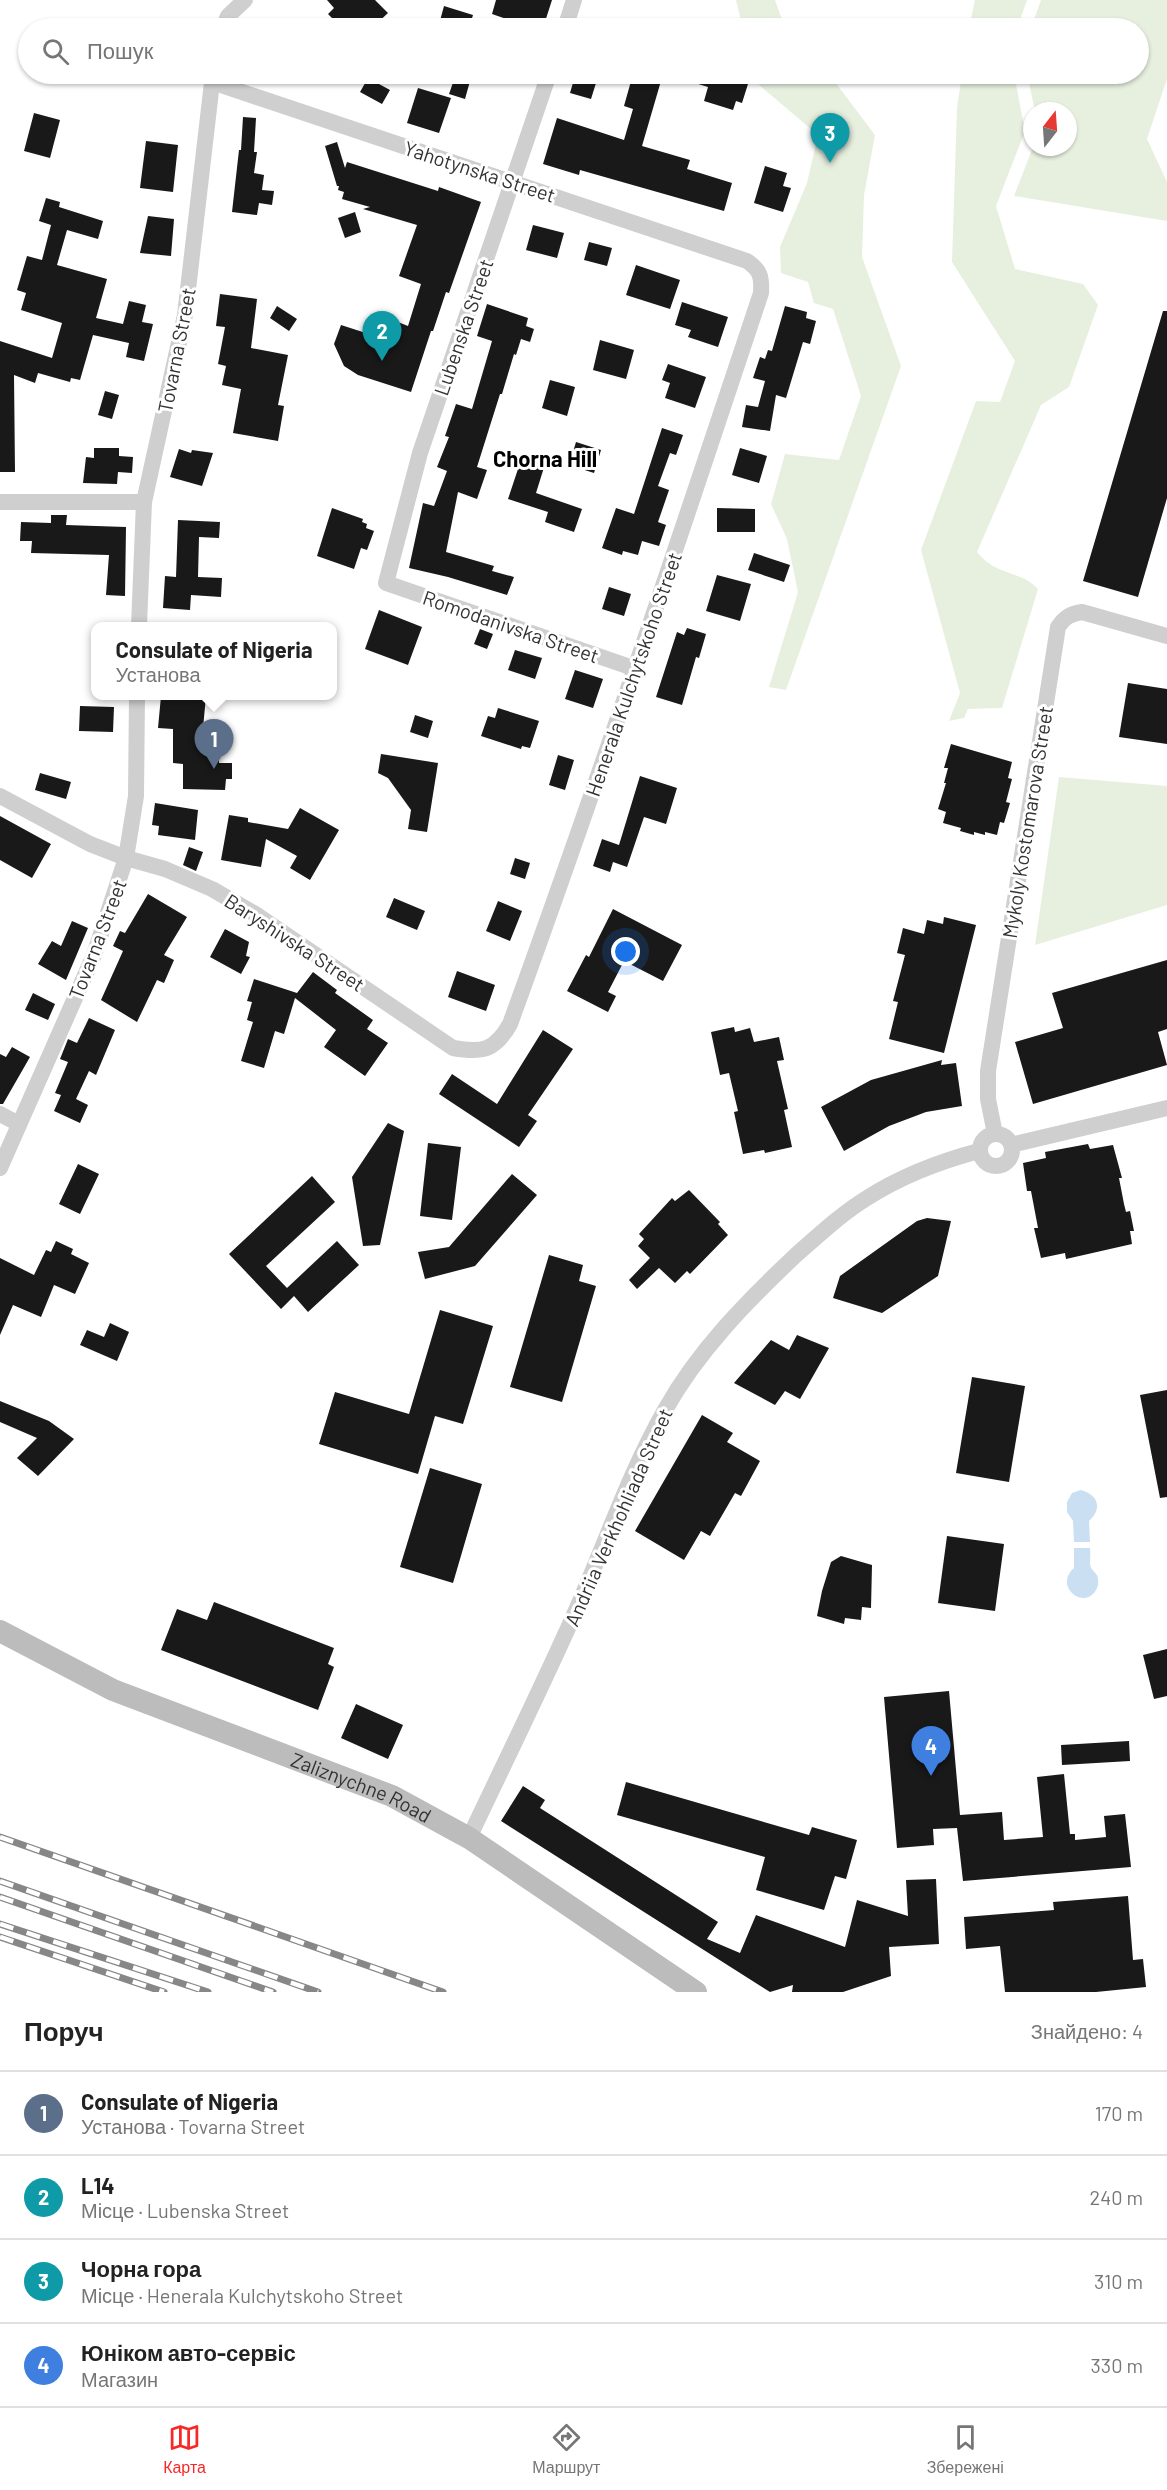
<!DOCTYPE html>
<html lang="uk">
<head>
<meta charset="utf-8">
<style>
  :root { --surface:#fff; --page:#f2f2f2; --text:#222; --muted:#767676; --line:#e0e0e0; --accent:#f72926 }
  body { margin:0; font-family:Barlow,sans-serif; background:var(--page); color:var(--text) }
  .compass { position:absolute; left:1023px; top:102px; width:54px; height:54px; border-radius:50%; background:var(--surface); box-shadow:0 2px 4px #0004; rotate:17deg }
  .you { position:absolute; left:626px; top:952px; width:21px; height:21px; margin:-15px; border:4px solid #fff; border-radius:50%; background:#1a73e8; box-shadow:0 0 0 9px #1a73e833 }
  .badge { display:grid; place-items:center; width:39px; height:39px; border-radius:50%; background:var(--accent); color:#fff; font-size:20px; font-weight:700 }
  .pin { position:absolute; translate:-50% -50px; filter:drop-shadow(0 2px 3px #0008) }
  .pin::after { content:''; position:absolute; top:32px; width:21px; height:18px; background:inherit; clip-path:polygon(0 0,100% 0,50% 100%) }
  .popup { position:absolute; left:91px; top:622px; width:246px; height:78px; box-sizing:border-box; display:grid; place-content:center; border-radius:12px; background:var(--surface); filter:drop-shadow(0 2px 4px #0005); font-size:20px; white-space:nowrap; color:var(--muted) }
  .popup b { font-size:22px; color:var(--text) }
  .popup::after { content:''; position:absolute; left:50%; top:100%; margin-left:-12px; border:12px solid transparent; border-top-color:var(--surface) }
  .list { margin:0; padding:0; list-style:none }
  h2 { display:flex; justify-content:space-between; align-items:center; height:78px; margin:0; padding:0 24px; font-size:26px }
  h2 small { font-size:20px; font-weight:400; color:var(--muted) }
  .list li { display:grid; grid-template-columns:39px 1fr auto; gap:18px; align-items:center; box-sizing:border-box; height:84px; padding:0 24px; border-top:2px solid var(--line) }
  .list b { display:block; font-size:22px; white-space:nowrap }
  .list p { margin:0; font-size:20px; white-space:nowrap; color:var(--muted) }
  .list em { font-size:20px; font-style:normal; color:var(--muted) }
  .icon { flex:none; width:33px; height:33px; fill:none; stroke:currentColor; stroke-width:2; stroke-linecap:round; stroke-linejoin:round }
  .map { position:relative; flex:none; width:1167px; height:1992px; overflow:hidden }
  .search { position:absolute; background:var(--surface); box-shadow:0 2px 4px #0004; left:18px; right:18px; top:18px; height:66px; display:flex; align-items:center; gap:15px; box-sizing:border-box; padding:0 21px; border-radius:33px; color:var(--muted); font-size:22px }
  .sheet { height:414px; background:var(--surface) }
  nav { display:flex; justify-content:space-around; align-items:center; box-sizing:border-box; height:84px; border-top:2px solid var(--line); background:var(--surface); font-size:16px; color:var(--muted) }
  nav a { display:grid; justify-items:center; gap:3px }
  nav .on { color:var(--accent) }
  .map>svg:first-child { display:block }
</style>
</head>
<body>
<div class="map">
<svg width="1167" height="1992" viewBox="0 0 1167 1992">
  <rect width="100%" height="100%" fill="#fff"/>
  <!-- green -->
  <path fill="#e7f0df" d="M736 0H775L785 28H743Z
    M975 0H1027L1017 28H969Z
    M1041 0H1167V79L1147 139 1167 182V221L1014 196 1033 147H1068V111H1035L1027 74H1138V28H1031Z
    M738 74H829L875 135 864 195 862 257 901 366 786 690 769 687 798 592 787 539 771 504 785 454 839 460 861 396 833 309 814 303 808 282 781 273 780 247 807 183 818 135 758 84Z
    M962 74H1014L1025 131 996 206 1015 269 1083 284 1098 305 1069 387 1041 405 977 552C996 576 1020 570 1038 589L1002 708 968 709 964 718 949 721 960 693 921 550 976 401 1000 402 1015 361 952 262 957 108Z
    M1059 777 1167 786V905L1035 945Z"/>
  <!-- water -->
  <path fill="#cadff1" d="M1081 1490C1098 1495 1103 1508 1089 1521L1090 1542H1074L1073 1521 1067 1512V1502L1072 1493Z
    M1074 1548H1090C1091 1554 1089 1562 1091 1568 1091 1568 1097 1575 1097 1575 1101 1585 1095 1596 1085 1598 1080 1598 1076 1597 1072 1593 1064 1585 1066 1575 1074 1568Z"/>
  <!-- building -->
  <path fill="#191919" d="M327 0H375L388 13 372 28H342L328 14 334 8Z
    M496 0H552L543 28H509L512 21 492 14Z
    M444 6 473 15 469 28H438Z
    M456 74H472L465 99 449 94Z
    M633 74H663L642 146 690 160 687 169 732 183 724 211 580 170 579 175 543 164 557 118 624 140 633 109 624 106Z
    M677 74H716L748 84 742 103 736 101 733 110 704 101 708 87 676 77Z
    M575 76 596 83 591 99 570 93Z
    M368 78 390 90 382 104 360 92Z
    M418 88 451 98 439 133 407 123Z
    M34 113 60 120 50 158 24 151Z
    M243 117 256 118 254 152H257L254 173 264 175 262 190 274 191 272 205 259 203 257 215 232 212 239 150H241Z
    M146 141 178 145 173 192 140 188Z
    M337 142 345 168 347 162 438 191 439 187 481 202 449 293 446 292 433 331H431L411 392 358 375 344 366 334 344 341 325 372 335 380 315 408 326 421 284 399 276 417 225 363 209 370 207 342 199 344 192 338 190 339 186H337L325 146Z
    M765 166 787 173 783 186 791 188 783 212 754 203Z
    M46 198 60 202 59 207 103 221 98 239 67 230 57 265 107 279 96 318 123 324 129 301 146 305 142 322 153 324 144 361 126 357 129 343 93 335 80 380 71 378 70 382 38 373 35 383 14 375 15 472H0V341L52 358 62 323 21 310 26 293 17 290 27 256 42 260 51 225 39 221Z
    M355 212 361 232 345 238 338 218Z
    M148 216 174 219 171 256 140 253Z
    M533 225 564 233 557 258 526 250Z
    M589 242 612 248 607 266 584 260Z
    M636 265 680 280 670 309 626 295Z
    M220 294 257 299 251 348 288 355 278 405 284 406 278 441 233 433 241 389 222 385 226 366 218 364 225 327 216 326Z
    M682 302 728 317 718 347 688 337 691 330 675 325Z
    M487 304 528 318 526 326 534 329 530 342 521 339 516 355 514 354 502 394H500L477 467 487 470 477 499 458 492 446 552 494 566 492 571 514 577 507 595 448 577 409 568 423 503 434 506 447 471 437 467 449 437 445 436 456 404 472 409 492 341 477 336Z
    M277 306 297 319 289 331 270 318Z
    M785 306 807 312 806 318 816 321 810 344 803 342 786 398 776 395 770 431 742 427 746 405 758 407 765 381 753 378 760 357 765 359 768 350 772 351Z
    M1163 311H1167V498L1138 597 1083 581Z
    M600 340 634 350 626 379 593 370Z
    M668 364 706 377 695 408 665 398 670 383 662 380Z
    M550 380 575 387 567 416 542 408Z
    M105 391 119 395 112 419 98 415Z
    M662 428 683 435 676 455 670 453 658 486 669 490 658 522 666 525 659 546 642 541 638 555 623 551 622 555 602 548 616 508 634 514Z
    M576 442 601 450 594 473 569 465Z
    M94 448H119V456L133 457 132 473 118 472 117 484 83 483 86 457 94 458Z
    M740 448 767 456 759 483 732 475Z
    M179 449 191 453 192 450 213 453 202 486 170 477Z
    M523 454 546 461 536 493 582 509 574 532 545 522 548 512 508 499Z
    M332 508 363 519 362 522 367 524 366 528 374 531 367 550 361 548 354 569 317 556Z
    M717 508 755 509V532H717Z
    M51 515H67L66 525 126 527 125 596 106 595 109 555 31 553 32 541H20L21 522 51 523Z
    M178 520 220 522 219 538 199 537 198 577 222 578 221 597 191 595 190 610 163 608 165 576 176 577Z
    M754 553 790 565 784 582 748 570Z
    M717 575 751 584 740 621 706 611Z
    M609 587 631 594 624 616 602 609Z
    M379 610 422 627 408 665 365 649Z
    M687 628 706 634 699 658 696 657 682 705 656 697 677 632 684 635Z
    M480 629 493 634 487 649 474 644Z
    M515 650 542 658 535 679 508 670Z
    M575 670 603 679 593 708 565 699Z
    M1128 683 1167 689V744L1119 737Z
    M161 696H206L201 750H219V763H232V779H226L225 790 183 789V764L173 763V729L158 728Z
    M80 706 114 707 113 732 79 731Z
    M498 708 539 721 530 748 522 746 521 749 481 736 488 716 495 718Z
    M415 715 433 721 428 738 410 732Z
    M951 744 1012 762 1008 778 1012 779 1006 802 1010 803 1004 823 1000 822 997 835 985 832V835L974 832V835L960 831 961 828 943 823 946 812 938 809 946 783H944L948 768H944Z
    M381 754 438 763 427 832 408 829 411 810 388 778 378 773Z
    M558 755 574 760 565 790 549 785Z
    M40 773 71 782 66 799 35 790Z
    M640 776 677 788 666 824 644 817 627 867 613 862 610 872 593 866 602 839 619 845Z
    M155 803 198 810 195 840 158 835 159 826 152 825Z
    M300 808 339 830 310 880 290 868 297 856 266 839 261 867 221 860 229 815 248 818V822L288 829Z
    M0 816 51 844 32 878 0 860Z
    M189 847 203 852 196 871 183 865Z
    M515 858 530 863 525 879 510 874Z
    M148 894 187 917 164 955 174 960 164 983 157 980 137 1022 101 1000 123 951 113 946 120 931 125 933Z
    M394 898 425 911 417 930 386 917Z
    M498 901 522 911 510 941 486 931Z
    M613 909 682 945 663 981 624 961 608 992 616 996 608 1012 567 991 586 955 589 957Z
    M944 917 976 925 944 1053 889 1039 898 1002 893 1001 905 955 897 953 903 928 924 934 927 920 943 924Z
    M72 921 88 928 66 980 38 964 52 941 61 946Z
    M225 929 249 942 246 956 250 957 241 974 210 957Z
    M1167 960V1029L1158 1032 1167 1065 1033 1104 1015 1042 1063 1028 1052 993Z
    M457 971 495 985 486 1011 448 997Z
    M313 972 337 990 335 993 373 1020 367 1029 388 1043 365 1076 324 1047 336 1030 295 998 284 1034 275 1031 264 1068 241 1061 253 1022 247 1020 252 1002 247 1001 254 979 297 993Z
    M33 993 55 1004 48 1020 25 1010Z
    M89 1018 115 1030 96 1075 89 1071 76 1099 88 1105 80 1123 54 1111 61 1095 55 1093 68 1062 60 1059 68 1039 77 1043Z
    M734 1027 735 1032 750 1028 754 1042 779 1037 784 1060 777 1061 788 1109 784 1110 792 1147 765 1153 764 1150 743 1154 734 1112 738 1111 729 1073 720 1075 711 1032Z
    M543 1030 573 1049 528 1115 537 1121 519 1147 439 1094 452 1074 497 1104Z
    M12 1047 30 1057 3 1104H0V1054L6 1057Z
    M942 1060 941 1065 956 1063 962 1106 926 1112 889 1126 844 1151 821 1107 871 1080Z
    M388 1123 404 1131 380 1245 363 1246 352 1177Z
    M428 1143 461 1147 452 1220 420 1216Z
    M1088 1144 1090 1149 1113 1145 1122 1178H1119L1124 1204 1126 1212 1130 1211 1134 1231H1130L1132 1244 1066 1259 1065 1253 1041 1258 1034 1228H1038L1031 1191H1027L1023 1163 1046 1158 1045 1152Z
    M78 1164 99 1174 80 1214 59 1204Z
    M512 1174 537 1195 475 1266 425 1279 418 1252 449 1247Z
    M312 1176 335 1202 266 1266 287 1288 337 1241 359 1265 308 1312 294 1296 281 1309 229 1254Z
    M689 1190 720 1222 718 1224 728 1235 690 1274 687 1271 675 1283 659 1268 637 1289 629 1280 650 1258 638 1246 644 1239 639 1234 672 1198 675 1201Z
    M927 1218 951 1221 938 1276 882 1313 833 1298 840 1276 917 1221Z
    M56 1241 73 1249 71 1254 89 1263 75 1294 54 1285 41 1317 13 1305 0 1335V1258L34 1275 46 1250 51 1252Z
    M549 1255 583 1265 579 1281 596 1286 562 1402 510 1387Z
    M440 1310 493 1326 463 1424 435 1416 418 1474 319 1444 335 1392 409 1414Z
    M110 1323 129 1332 117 1361 80 1345 87 1330 104 1337Z
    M797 1335 829 1348 800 1399 785 1391 775 1405 734 1383 771 1340 789 1350Z
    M972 1377 1025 1386 1009 1482 956 1473Z
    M1167 1390V1497L1160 1498 1140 1395Z
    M0 1401 49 1421 74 1439 38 1476 17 1458 37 1438 0 1422Z
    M702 1415 733 1433 727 1442 760 1461 741 1496 735 1493 710 1536 701 1531 684 1560 635 1531Z
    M430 1468 482 1484 453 1583 400 1567Z
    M947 1536 1004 1544 995 1611 938 1603Z
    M841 1556 872 1565 871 1608 862 1607 861 1620 845 1618 844 1624 817 1616 822 1591 831 1562Z
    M214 1602 334 1648 328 1664 334 1667 318 1710 161 1650 177 1609 207 1620Z
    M1167 1649V1696L1154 1699 1143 1655Z
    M949 1691 960 1815 1002 1812 1004 1840 1043 1837 1037 1777 1064 1774 1070 1834H1075V1840L1106 1837 1104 1816 1125 1814 1131 1867 963 1881 957 1828 933 1829 934 1845 897 1848 884 1697Z
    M356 1704 403 1725 388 1759 341 1738Z
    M1129 1741 1130 1761 1062 1765 1061 1745Z
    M626 1782 809 1835 812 1827 857 1840 846 1879 835 1876 824 1910 756 1890 765 1857 617 1815Z
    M523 1786 545 1800 540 1808 718 1922 707 1939 740 1953 756 1915 845 1947 857 1900 908 1916 906 1880 936 1879 939 1944 889 1947 891 1976 843 1992H792L793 1985 770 1992 501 1821Z
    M1128 1896 1133 1960 1143 1959 1146 1987 1096 1992H1005L1000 1946 966 1949 964 1917 1054 1910 1053 1902Z"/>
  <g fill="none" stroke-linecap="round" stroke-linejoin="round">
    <!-- street -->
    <path stroke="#cfcfcf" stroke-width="16" d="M223 28 228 16 245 0
      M565 28 574 0
      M549 74 420 453 386 583 636 669
      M0 502H144
      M139 626 144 502 185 315 213 74
      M0 796 90 844 126 858 165 869 212 889 257 915 453 1048C482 1053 495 1051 510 1024 598 782 680 537 761 293 762 276 760 270 747 261L212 82
      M0 1114 19 1124
      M980 1150a16 16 0 1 1 32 0a16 16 0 1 1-32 0Z
      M995 1134 988 1099V1071L1058 627C1065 617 1070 614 1082 612L1167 636
      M1011 1145 1167 1108
      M0 1168 94 955 126 858 136 796 137 696
      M469 1838C504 1764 540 1691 573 1617 604 1548 628 1475 665 1410 698 1351 747 1301 796 1255 819 1235 841 1214 867 1198 900 1177 941 1161 979 1151"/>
    <!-- secondary -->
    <path stroke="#bcbcbc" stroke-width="22" id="s1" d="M0 1631 113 1690 392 1796 469 1838 696 1992"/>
    <defs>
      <path id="rail" d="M0 1837 443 1992
        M0 1881 318 1992
        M0 1897 273 1992
        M0 1924 208 1992
        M0 1937 164 1992"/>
    </defs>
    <!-- rail casing -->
    <use href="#rail" stroke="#878787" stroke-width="7"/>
    <!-- rail -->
    <use href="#rail" stroke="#fff" stroke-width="4.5" stroke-dasharray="14" stroke-linecap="butt"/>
  </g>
  <g text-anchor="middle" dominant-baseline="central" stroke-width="6" stroke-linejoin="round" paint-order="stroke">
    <!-- street labels -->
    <g font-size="20" fill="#323232" stroke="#fff">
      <text transform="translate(480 171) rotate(18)">Yahotynska Street</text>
      <text transform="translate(463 327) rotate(-71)">Lubenska Street</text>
      <text transform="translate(176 350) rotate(-79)">Tovarna Street</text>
      <text transform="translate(511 626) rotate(19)">Romodanivska Street</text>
      <text transform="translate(633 674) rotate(-71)">Henerala Kulchytskoho Street</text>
      <text transform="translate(1027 822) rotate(-81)">Mykoly Kostomarova Street</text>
      <text transform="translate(97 939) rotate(-69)">Tovarna Street</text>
      <text transform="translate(295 942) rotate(33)">Baryshivska Street</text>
      <text transform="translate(618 1517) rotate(-66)">Andriia Verkhohliada Street</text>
      <text stroke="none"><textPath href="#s1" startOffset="394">Zaliznychne Road</textPath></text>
    </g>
    <!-- quarter labels -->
    <g font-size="22" font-weight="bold" fill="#000" stroke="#fff">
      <text x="545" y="458">Chorna Hill</text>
    </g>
  </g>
</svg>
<svg class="compass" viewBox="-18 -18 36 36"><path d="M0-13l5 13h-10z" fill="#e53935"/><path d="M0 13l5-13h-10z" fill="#767676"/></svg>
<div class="you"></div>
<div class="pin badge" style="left:214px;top:769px;background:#5c6f8a">1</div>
<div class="popup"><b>Consulate of Nigeria</b>Установа</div>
<div class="pin badge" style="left:382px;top:361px;background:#0f9aa8">2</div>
<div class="pin badge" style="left:830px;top:163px;background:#0f9aa8">3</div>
<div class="pin badge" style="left:931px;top:1776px;background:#3f7fe0">4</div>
<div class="search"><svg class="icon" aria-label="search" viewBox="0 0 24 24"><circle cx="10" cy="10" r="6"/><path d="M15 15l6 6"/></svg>Пошук</div>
</div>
<section class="sheet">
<h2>Поруч<small>Знайдено: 4</small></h2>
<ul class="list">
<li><span class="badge" style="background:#5c6f8a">1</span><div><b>Consulate of Nigeria</b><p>Установа · Tovarna Street</p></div><em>170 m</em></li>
<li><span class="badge" style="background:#0f9aa8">2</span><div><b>L14</b><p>Місце · Lubenska Street</p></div><em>240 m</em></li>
<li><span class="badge" style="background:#0f9aa8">3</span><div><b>Чорна гора</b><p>Місце · Henerala Kulchytskoho Street</p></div><em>310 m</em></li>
<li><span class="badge" style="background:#3f7fe0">4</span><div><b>Юніком авто-сервіс</b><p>Магазин</p></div><em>330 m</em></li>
</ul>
</section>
<nav>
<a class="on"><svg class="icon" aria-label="map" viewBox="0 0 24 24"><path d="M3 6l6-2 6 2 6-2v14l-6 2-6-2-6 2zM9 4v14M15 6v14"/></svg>Карта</a>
<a><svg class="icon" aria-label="directions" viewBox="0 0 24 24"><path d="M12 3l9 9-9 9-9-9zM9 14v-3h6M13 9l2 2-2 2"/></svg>Маршрут</a>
<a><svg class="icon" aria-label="saved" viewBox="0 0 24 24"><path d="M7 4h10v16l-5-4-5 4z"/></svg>Збережені</a>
</nav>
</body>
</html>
